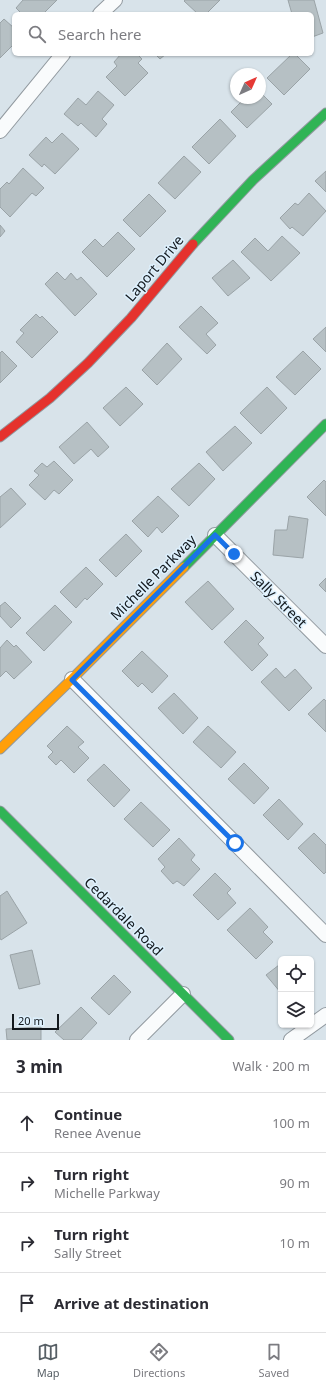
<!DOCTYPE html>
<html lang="en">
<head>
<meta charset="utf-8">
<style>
  :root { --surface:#fff; --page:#f7f7f7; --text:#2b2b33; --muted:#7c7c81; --line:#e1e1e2; --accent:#575f65 }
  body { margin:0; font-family:"Noto Sans",sans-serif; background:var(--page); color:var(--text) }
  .controls { position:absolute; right:12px; bottom:12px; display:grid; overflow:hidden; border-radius:6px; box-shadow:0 1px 3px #0004 }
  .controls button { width:36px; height:36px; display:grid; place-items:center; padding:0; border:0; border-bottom:1px solid var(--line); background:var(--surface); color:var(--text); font:20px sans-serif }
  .compass { position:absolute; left:230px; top:68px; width:36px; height:36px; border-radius:50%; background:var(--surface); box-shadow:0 1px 3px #0004; rotate:45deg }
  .scale { position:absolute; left:12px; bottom:10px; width:47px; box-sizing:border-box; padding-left:4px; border:2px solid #12181d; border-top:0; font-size:11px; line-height:14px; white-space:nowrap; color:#12181d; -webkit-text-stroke:3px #def1fe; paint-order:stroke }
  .stop { position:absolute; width:12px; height:12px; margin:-9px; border:3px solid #1a73e8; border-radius:50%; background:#fff }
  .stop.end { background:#1a73e8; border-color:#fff; box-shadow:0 1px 4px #0008 }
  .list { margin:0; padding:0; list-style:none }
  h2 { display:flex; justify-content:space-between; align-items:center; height:52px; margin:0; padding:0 16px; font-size:17px }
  h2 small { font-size:13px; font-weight:400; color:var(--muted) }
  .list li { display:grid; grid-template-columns:26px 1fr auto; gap:12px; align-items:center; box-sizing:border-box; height:60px; padding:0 16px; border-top:1px solid var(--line) }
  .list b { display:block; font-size:15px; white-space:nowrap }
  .list p { margin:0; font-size:13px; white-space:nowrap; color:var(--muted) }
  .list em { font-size:13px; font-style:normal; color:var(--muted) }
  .icon { flex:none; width:22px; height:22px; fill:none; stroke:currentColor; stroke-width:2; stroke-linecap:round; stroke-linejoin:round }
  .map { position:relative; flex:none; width:326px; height:1040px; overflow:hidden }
  .search { position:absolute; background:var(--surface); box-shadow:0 1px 3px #0004; left:12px; right:12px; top:12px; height:44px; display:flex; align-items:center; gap:10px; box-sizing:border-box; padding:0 14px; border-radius:6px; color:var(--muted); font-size:15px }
  .sheet { height:292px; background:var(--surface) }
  nav { display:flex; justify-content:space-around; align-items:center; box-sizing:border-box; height:56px; border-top:1px solid var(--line); background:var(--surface); font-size:11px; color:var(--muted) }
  nav a { display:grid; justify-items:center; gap:2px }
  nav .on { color:var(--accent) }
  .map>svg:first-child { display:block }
</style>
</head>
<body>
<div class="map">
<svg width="326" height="1040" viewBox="0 0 326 1040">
  <rect width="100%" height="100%" fill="#d8e3ea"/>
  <!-- building -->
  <path fill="#b6c0c4" stroke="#9aa3a7" d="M23 0H57L43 14H22L16 8Z
    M185 0H220L206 14H198L184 1Z
    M288 0H314L323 33 312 37V14H292Z
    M4 19 14 28V44L0 58V23Z
    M121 54H137L142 59 138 63 148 73 125 96 106 77 117 66 114 62Z
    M155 54H166L160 59Z
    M292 54H295L310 69 284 95 267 78Z
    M98 91 114 105 102 119 107 124 96 137 81 123 78 126 64 114 78 98 86 105Z
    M260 92 272 104 247 128 231 112 245 98H260Z
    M220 119 236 136 209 164 192 147Z
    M62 133 79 149 55 174 44 164 42 167 29 155 46 137 52 143Z
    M184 156 201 172 175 199 158 183Z
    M23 168 44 188 36 196 32 193 10 217 0 207V189L7 182 9 184Z
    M326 171V192L315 181Z
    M309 193 326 211 303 236 292 227 290 229 280 218 295 203 298 205Z
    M149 194 166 211 140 237 123 220Z
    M0 225 5 231 0 237Z
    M118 232 135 249 107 277 82 252 95 239 103 247Z
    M282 236 300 253 271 281 241 252 255 238 268 251Z
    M233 260 250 278 228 296 212 278Z
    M57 272 65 280 71 273 77 280 81 277 97 294 75 316 45 284Z
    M201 306 218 323 206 334 216 345 207 354 179 327Z
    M36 314 40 318 42 316 58 332 32 358 16 342 24 333 20 330Z
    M326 327V352L313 339Z
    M167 343 182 359 157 385 142 370Z
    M2 351 17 366 0 383V353Z
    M303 351 321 369 295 395 276 377Z
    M126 387 143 404 120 426 103 408Z
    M267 387 287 408 261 434 240 413Z
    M87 422 109 447 98 457 91 449 74 464 59 447Z
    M235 426 252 443 223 471 206 452Z
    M54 461 73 480 59 494 54 490 45 500 29 485 39 475 34 471 42 463 47 467Z
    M199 463 215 479 189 506 171 489Z
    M324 480 326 482V516L307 497Z
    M11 488 26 504 0 528V497Z
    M158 496 179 516 162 533 157 527 148 537 132 521Z
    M289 516 308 519 303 558 273 555 275 530H287Z
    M126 534 142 551 116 577 99 560Z
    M86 567 103 584 87 600 85 598 76 608 60 592Z
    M326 578V592L319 585Z
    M208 581 234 609 212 630 185 602Z
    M5 602 21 618 11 628 0 616V606Z
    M55 605 72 622 44 651 26 633Z
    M246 620 264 638 258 644 268 655 252 671 224 642Z
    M7 640 14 647 16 645 32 662 14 679 6 671 0 677V648Z
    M142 651 168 676 152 693 142 683 138 687 122 671Z
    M276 668 285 678 295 669 312 688 289 711 261 682Z
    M174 693 198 718 183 734 158 708Z
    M324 699 326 701V732L308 714Z
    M67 726 84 742 78 747 89 758 74 773 61 760 56 765 48 757 53 752 47 746Z
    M208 726 236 752 221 768 193 742Z
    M244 763 269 788 254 804 228 779Z
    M104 764 130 790 114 807 87 780Z
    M279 799 303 824 288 840 263 815Z
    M141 802 170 830 153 847 124 819Z
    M314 833 326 845V872L324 874 298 848Z
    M179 838 195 855 191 860 200 869 184 886 177 881 173 884 161 871 165 867 158 859Z
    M215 873 231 889 227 893 236 903 218 920 193 895Z
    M7 891 27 923 1 940 0 938V896Z
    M250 908 268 927 263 932 273 942 256 959 227 930Z
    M32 950 40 984 19 989 10 955Z
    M279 965 281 969V993L266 975Z
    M114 975 131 992 109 1015 91 998Z
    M81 1007 97 1023 81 1040H64L55 1032Z
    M41 1027V1040H7L6 1029Z"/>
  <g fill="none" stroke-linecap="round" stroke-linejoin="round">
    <defs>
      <path id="street" d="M100 14 115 0
        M0 131 63 54
        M215 535 326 646
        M72 679 326 935
        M137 1040 183 994
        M291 1040 326 1015"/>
      <path id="fast" d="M193 244 253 180 326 113
        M184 567 326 424
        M0 811 229 1040"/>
      <path id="slow" d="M0 749 72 679 184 567"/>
      <path id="jam" d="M0 437 50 398 88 363 131 318 193 244"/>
    </defs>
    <!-- street casing -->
    <use href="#street" stroke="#91999f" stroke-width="16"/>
    <!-- fast casing -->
    <use href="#fast" stroke="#91999f" stroke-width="11"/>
    <!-- slow casing -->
    <use href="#slow" stroke="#91999f" stroke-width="11"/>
    <!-- jam casing -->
    <use href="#jam" stroke="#91999f" stroke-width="11"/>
    <!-- street -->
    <use href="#street" stroke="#f9fbfc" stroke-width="14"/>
    <!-- fast -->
    <use href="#fast" stroke="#30b455" stroke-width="9"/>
    <!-- slow -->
    <use href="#slow" stroke="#ff9f0a" stroke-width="9"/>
    <!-- jam -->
    <use href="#jam" stroke="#e5322d" stroke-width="9"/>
  </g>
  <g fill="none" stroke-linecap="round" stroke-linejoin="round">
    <!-- route -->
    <path stroke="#1a73e8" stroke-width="5" d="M234 554 215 535 72 680 235 843"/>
  </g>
  <g text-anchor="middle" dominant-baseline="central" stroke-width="3" stroke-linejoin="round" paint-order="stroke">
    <!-- street labels -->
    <g font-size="14" fill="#12181d" stroke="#def1fe">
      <text transform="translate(154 268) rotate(-50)">Laport Drive</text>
      <text transform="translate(153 577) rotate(-45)">Michelle Parkway</text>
      <text transform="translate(279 599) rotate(45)">Sally Street</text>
      <text transform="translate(124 916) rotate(45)">Cedardale Road</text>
    </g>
  </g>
</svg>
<div class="controls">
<button><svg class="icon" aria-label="locate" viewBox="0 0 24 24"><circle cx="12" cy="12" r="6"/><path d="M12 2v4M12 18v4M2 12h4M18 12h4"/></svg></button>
<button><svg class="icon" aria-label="layers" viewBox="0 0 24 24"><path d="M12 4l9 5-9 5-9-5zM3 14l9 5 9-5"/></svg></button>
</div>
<svg class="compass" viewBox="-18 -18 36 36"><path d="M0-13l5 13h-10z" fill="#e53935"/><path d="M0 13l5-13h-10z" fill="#7c7c81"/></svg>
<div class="scale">20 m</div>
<div class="stop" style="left:235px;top:843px"></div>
<div class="stop end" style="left:234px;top:554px"></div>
<div class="search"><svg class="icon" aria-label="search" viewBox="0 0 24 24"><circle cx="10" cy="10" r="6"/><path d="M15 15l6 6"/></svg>Search here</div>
</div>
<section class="sheet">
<h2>3 min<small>Walk · 200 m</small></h2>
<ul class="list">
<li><svg class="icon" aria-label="ahead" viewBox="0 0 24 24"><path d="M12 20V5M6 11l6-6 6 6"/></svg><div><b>Continue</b><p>Renee Avenue</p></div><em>100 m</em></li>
<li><svg class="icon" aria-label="right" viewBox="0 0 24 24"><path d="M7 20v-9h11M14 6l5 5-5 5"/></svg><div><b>Turn right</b><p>Michelle Parkway</p></div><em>90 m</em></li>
<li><svg class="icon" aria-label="right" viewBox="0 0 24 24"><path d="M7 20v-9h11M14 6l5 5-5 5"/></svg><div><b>Turn right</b><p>Sally Street</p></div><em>10 m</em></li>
<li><svg class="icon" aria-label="arrive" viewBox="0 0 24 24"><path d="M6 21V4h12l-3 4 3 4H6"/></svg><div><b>Arrive at destination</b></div></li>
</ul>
</section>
<nav>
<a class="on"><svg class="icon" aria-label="map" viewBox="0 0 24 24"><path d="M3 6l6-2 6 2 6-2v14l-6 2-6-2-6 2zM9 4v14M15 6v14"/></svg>Map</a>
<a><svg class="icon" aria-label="directions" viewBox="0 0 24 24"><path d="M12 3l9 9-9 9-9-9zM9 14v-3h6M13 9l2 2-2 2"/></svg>Directions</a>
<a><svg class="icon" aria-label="saved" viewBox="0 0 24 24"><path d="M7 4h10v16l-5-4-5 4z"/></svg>Saved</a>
</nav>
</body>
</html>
